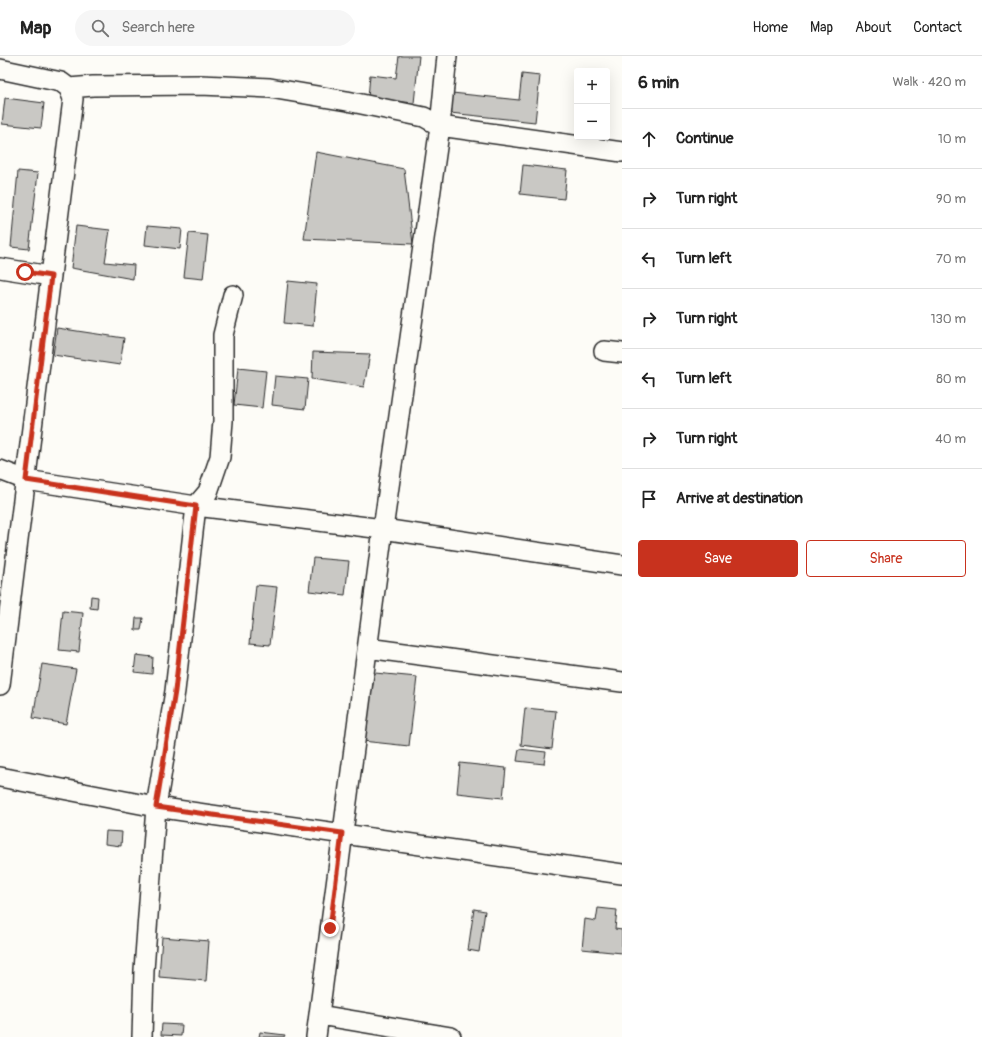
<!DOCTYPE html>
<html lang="en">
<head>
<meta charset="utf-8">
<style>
  :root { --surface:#fff; --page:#f6f6f6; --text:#222; --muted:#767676; --line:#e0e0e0; --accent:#c8321e }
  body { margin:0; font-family:Pangolin,sans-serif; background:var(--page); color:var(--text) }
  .controls { position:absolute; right:12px; top:12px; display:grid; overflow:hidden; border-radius:4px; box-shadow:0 4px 16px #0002 }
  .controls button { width:36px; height:36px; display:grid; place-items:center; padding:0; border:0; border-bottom:1px solid var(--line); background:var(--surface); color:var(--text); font:20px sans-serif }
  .stop { position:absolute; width:12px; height:12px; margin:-9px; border:3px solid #c8321e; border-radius:50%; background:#fff }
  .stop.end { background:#c8321e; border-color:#fff; box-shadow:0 1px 4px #0008 }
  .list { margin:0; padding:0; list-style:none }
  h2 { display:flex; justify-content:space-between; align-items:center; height:52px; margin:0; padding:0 16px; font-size:17px }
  h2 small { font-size:13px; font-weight:400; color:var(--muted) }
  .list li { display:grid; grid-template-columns:26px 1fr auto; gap:12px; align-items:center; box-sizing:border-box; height:60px; padding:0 16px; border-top:1px solid var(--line) }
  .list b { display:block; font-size:15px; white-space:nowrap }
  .list em { font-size:13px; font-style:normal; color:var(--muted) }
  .actions { display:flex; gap:8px; padding:12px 16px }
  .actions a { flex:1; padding:9px 0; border:1px solid var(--accent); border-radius:4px; text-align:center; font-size:14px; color:var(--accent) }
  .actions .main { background:var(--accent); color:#fff }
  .icon { flex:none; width:22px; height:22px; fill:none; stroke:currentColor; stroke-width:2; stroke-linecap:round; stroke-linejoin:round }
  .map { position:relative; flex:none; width:622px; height:981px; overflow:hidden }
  header { display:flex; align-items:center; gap:24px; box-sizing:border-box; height:56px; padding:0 20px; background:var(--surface); border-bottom:1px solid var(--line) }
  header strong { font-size:19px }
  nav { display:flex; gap:22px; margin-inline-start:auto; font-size:14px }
  .search { width:280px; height:36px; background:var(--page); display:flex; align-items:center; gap:10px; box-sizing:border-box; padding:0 14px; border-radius:22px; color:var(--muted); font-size:15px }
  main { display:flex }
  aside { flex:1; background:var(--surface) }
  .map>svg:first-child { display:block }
</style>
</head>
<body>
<header>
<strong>Map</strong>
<div class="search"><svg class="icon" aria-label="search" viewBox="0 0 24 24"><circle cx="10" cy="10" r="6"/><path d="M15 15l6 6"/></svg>Search here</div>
<nav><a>Home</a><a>Map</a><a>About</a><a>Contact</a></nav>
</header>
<main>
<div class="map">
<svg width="622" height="981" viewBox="0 0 622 981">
  <rect width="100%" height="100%" fill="#fdfcf7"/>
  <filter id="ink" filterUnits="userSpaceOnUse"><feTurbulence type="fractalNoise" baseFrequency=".025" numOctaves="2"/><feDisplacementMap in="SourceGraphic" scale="8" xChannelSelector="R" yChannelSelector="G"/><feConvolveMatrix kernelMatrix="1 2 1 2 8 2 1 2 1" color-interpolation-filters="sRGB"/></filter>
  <g filter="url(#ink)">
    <!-- building -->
    <path fill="#c9c8c4" stroke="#2b2b2b" d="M399 0H419L414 47 368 42 370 19 396 22Z
      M522 18 540 20 535 66 450 57 452 37 519 44Z
      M5 42 44 47 41 72 2 68Z
      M316 96 404 113 413 188 304 183Z
      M523 109 567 114 564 143 520 138Z
      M18 115 38 117 29 193 11 191Z
      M76 170 110 174 105 206 134 209 133 223 71 212Z
      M147 170 182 173 180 193 145 189Z
      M189 177 208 179 203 223 184 221Z
      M288 225 317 228 313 270 284 267Z
      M57 272 124 282 120 309 53 299Z
      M313 296 370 298 364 331 312 323Z
      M238 312 266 315 262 352 234 349Z
      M275 320 308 323 305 353 272 349Z
      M313 502 349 505 345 539 309 535Z
      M256 529 277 531 270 589 250 587Z
      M91 540 98 541 97 553 90 552Z
      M63 555 83 557 79 596 59 594Z
      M136 562H143L141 574H135Z
      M136 599 153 601 152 618 134 616Z
      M42 608 76 613 66 668 33 662Z
      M375 617 417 621 409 690 362 685Z
      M525 652 556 655 552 693 521 689Z
      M519 693 546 696 544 708 517 705Z
      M460 707 506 712 503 742 457 737Z
      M106 775 122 776 121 790 105 788Z
      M598 852 617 854 615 873 622 874V897L582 893 585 863 596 865Z
      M474 853 485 855 479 896 468 894Z
      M162 881 209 885 206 925 159 921Z
      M162 968 182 969 181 980 161 979Z
      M260 976 285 979 284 981H259Z"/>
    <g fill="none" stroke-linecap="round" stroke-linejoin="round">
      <defs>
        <path id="minor" d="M0 13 61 26 69 32 73 43 0 629
          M69 32 93 30 200 29 270 32 347 45 424 61 440 70 622 96
          M0 212 51 220
          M604 295 622 297
          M0 414 26 424 196 450 383 473 622 509
          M367 592 622 626
          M0 721 156 751 622 818
          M319 959 451 981
          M142 981 144 914 156 751 175 635 196 450 208 436 220 401 223 365V279L233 239
          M316 981 383 473 440 70 447 0"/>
      </defs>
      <!-- minor casing -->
      <use href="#minor" stroke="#2b2b2b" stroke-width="22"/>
      <!-- minor -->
      <use href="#minor" stroke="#fdfcf7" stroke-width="19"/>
    </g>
  </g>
  <g fill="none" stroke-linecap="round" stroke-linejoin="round" filter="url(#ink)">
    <!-- route -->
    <path stroke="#c8321e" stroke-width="5" d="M25 216 51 220 26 424 196 450 175 635 156 751 342 777 330 872"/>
  </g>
</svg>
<div class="controls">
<button>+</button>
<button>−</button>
</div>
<div class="stop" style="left:25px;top:216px"></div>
<div class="stop end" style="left:330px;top:872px"></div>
</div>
<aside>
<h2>6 min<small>Walk · 420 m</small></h2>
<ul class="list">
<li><svg class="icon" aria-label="ahead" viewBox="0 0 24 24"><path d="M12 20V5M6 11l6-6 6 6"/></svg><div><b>Continue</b></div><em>10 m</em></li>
<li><svg class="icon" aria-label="right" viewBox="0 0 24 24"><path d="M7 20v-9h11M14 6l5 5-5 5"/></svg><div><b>Turn right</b></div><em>90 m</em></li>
<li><svg class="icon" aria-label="left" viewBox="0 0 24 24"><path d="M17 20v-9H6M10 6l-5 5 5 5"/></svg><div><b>Turn left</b></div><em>70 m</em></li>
<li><svg class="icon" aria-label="right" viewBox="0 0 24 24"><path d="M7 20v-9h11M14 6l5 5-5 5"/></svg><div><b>Turn right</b></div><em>130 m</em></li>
<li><svg class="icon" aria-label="left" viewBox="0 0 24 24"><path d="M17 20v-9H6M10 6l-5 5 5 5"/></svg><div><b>Turn left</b></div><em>80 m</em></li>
<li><svg class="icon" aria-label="right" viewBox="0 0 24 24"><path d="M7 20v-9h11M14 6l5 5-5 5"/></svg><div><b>Turn right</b></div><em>40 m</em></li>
<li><svg class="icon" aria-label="arrive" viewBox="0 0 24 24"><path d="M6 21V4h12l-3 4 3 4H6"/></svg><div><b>Arrive at destination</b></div></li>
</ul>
<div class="actions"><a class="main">Save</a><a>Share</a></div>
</aside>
</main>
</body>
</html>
